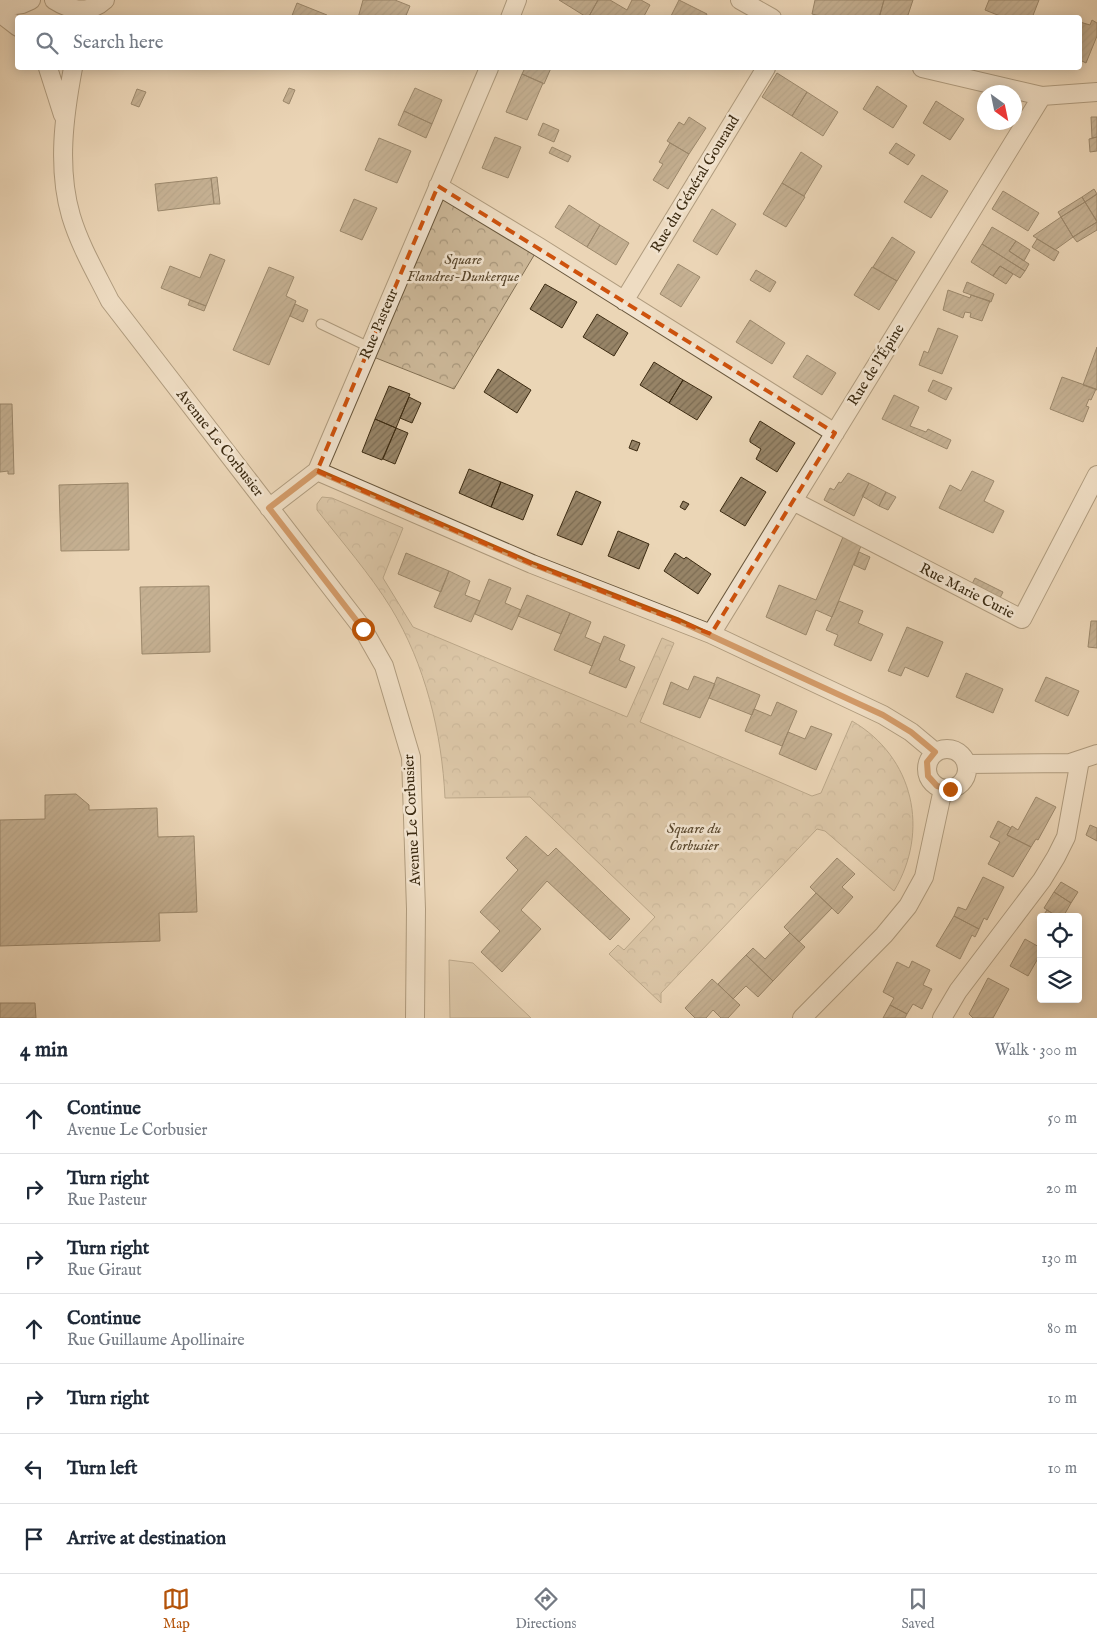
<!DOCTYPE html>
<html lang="en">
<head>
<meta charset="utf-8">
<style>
  :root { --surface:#fff; --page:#f2f2f3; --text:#1f2937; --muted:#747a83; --line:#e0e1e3; --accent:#b45309 }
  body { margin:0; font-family:"IM FELL English",serif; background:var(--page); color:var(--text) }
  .controls { position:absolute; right:15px; bottom:15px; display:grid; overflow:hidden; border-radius:5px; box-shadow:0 2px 12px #0003 }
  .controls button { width:45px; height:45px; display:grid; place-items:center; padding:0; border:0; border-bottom:1px solid var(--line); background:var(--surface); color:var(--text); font:25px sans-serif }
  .compass { position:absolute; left:977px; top:85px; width:45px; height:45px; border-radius:50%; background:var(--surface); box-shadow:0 2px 12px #0003; rotate:147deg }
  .stop { position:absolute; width:15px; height:15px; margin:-11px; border:4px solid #b45309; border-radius:50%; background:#fff }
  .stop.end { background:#b45309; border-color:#fff; box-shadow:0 1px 5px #0008 }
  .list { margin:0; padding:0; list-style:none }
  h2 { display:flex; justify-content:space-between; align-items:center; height:65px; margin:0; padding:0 20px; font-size:21px }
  h2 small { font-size:16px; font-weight:400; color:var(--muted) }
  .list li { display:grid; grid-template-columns:32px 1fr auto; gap:15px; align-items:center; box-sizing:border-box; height:70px; padding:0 20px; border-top:1px solid var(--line) }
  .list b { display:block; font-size:19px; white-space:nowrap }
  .list p { margin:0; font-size:16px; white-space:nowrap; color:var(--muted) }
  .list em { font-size:16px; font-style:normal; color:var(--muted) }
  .icon { flex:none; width:28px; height:28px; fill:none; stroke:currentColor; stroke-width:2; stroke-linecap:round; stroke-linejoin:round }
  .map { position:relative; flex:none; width:1097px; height:1018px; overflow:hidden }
  .search { position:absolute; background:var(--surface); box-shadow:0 2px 12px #0003; left:15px; right:15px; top:15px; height:55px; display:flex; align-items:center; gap:12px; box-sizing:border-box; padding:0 18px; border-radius:5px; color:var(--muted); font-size:19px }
  .sheet { height:555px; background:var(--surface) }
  nav { display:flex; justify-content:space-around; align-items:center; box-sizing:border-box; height:70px; border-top:1px solid var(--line); background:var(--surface); font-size:14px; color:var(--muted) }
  nav a { display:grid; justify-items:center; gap:2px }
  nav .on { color:var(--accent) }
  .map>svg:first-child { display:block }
</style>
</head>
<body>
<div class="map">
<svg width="1097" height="1018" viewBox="0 0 1097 1018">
  <defs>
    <pattern id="park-crowns" width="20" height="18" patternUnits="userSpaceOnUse" patternTransform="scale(1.25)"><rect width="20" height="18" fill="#cdb99a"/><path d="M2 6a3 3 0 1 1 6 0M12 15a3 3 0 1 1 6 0" fill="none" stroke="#a8977c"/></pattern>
    <pattern id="building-hatch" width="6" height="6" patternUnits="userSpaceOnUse" patternTransform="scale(1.25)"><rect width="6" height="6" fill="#978467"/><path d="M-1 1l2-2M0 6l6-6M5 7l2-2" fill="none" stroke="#7c6c53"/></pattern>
  </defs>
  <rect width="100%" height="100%" fill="#ebd6b6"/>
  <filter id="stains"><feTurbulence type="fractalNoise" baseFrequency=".004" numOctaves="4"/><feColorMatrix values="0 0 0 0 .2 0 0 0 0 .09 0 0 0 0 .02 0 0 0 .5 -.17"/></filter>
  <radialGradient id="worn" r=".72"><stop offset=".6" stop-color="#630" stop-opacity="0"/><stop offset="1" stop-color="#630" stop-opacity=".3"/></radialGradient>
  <!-- park -->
  <path fill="url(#park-crowns)" stroke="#847256" d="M438 186 539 247 454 389 366 354Z
    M322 497 332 498 403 528 383 578 413 627 627 717 662 638 674 643 640 722 812 796 821 793 852 721C914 757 930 831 894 891L825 831 817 829 661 993V1003L609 954 618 945 624 950 655 917 530 797 445 798C442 733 425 664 391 608 370 574 342 542 317 510V504Z"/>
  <!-- garden -->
  <path fill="#cdb99a" stroke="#847256" d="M449 960 473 963 531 1018H450Z"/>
  <!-- building -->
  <path fill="url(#building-hatch)" stroke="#3c2b12" d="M363 0H395L410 6 405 18H358Z
    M559 0H598L588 18Z
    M598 0H610L627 10 632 0H641L650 5 643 18H588Z
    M679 0 707 14 705 18H670Z
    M815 0H884L879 18H828L812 14Z
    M884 0H913L907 18H879Z
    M989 0H1039L1032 18H1005L985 10Z
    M297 3 327 15 326 18H291Z
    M1092 20 1097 23V36L1086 63 1080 60V22L1090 25Z
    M525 68H551L544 84 522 74Z
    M777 73 807 92 792 116 762 97Z
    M522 74 543 83 527 120 506 112Z
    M877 86 907 106 893 128 863 109Z
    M289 88 295 90 289 104 283 101Z
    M415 88 442 100 432 124 404 111Z
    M137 89 146 92 139 107 131 104Z
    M807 92 838 112 823 136 792 116Z
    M936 101 964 119 950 140 923 123Z
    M404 111 432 124 426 138 398 125Z
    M689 117 706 128 689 154 667 141 679 122 684 125Z
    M1091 117H1097V137L1092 138Z
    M543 123 559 130 554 142 538 135Z
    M495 137 521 147 508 178 482 168Z
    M1097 137V151L1090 152 1089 139Z
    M379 138 411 151 397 183 365 170Z
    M670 143 689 154 668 189 653 180 663 164 659 162Z
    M896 143 915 155 908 165 889 153Z
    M552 147 571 156 568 162 549 153Z
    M801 152 822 166 804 196 782 183Z
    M922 175 948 191 931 218 904 202Z
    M217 177 220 204H214L211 178Z
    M211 178 214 204 158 211 155 184Z
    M782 183 805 197 786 227 763 214Z
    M1094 189 1097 194 1085 202 1082 197Z
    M1003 191 1039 213 1028 231 992 209Z
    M1097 194V221L1085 202Z
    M1082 197 1085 202 1061 217 1058 212Z
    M354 199 377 208 362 240 340 231Z
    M1085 202 1097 222 1073 237 1061 217Z
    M569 205 600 225 587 247 555 227Z
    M712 209 736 224 717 255 693 241Z
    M1061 217 1073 237 1055 250 1033 236Z
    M1097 222V230L1077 242 1073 237Z
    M600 225 629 243 616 265 587 247Z
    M992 227 1016 241 1009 251 1029 264 1025 271 982 244Z
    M892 237 915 252 897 281 873 267Z
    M1037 239 1059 252 1054 261 1032 247Z
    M1016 241 1030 250 1024 261 1009 251Z
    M982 244 1025 271 1020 278 1000 266 993 276 971 262Z
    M210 254 225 260 206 306 161 288 170 266 200 278Z
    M678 264 700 277 681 307 660 294Z
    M1000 266 1013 274 1006 284 993 276Z
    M269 267 294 277 286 296 296 301 269 365 233 350Z
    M872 267 897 281 879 310 854 295Z
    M756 270 776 282 770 292 750 280Z
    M967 282 994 294 991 302 963 292Z
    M545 284 577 302 562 328 530 309Z
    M948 290 970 298 971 295 990 301 982 321 970 317 971 313 965 312 963 318 943 310Z
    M190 300 206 306 204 311 188 305Z
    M295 304 308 310 303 322 290 316Z
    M597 314 628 333 614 356 583 337Z
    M750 320 785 343 772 364 736 342Z
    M938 328 958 336 942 374 919 365 924 351 928 353Z
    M1097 347V390L1083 385Z
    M807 355 836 373 822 395 793 377Z
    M654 362 683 380 669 403 640 385Z
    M498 369 531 390 517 413 484 392Z
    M1062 377 1096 389 1091 400 1089 399 1086 406 1089 407 1083 422 1050 409Z
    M683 380 712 397 697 420 669 403Z
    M933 380 952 388 946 400 928 391Z
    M389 386 410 394 396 428 375 419Z
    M894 395 919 407 910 426 926 432 928 429 951 440 947 449 882 419Z
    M409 397 421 403 412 423 400 418Z
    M0 404H12L14 474H8V471L0 472Z
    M375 419 396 428 382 460 362 452Z
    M760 421 795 443 777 472 756 459 761 449 750 442V439Z
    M396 428 408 433 395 464 383 459Z
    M632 440 640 443 637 451 629 448Z
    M469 469 501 482 491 507 459 493Z
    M972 471 994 481 984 501 1004 511 993 533 939 508 950 485 961 491Z
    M848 473 869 483 854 516 824 500 830 488 834 490 839 482 841 483Z
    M741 477 766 492 745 526 720 511Z
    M501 482 533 495 523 520 491 507Z
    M128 483 129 550 61 551 59 485Z
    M869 483 886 492 879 506 862 496Z
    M576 491 601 502 582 545 557 535Z
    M886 492 896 497 888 510 879 506Z
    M683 501 689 504 685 510 680 507Z
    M618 531 649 544 639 569 608 556Z
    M843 537 861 546 832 617 816 610 806 635 766 617 779 585 816 600Z
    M859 552 870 557 865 570 854 565Z
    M406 553 449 571 441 592 398 574Z
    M675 553 684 559 686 557 711 574 698 594 664 571Z
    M449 571 470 581 465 595 480 601 471 622 434 607Z
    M975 578 1003 592 999 600 971 586Z
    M489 579 511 588 505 603 521 610 512 630 475 614Z
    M209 586 210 652 142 654 140 587Z
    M527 595 570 613 561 634 518 616Z
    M839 601 863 611 858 623 883 634 871 661 834 645 838 635 826 630Z
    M570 613 591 622 585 637 601 644 592 666 554 650Z
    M1091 621H1097V648L1088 647Z
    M907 627 943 642 928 677 905 667 901 676 888 671Z
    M604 636 625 645 619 660 635 667 626 688 589 673Z
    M966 673 1003 689 993 713 956 697Z
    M694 676 715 684 700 718 663 704 671 682 688 690Z
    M717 677 760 695 752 715 709 698Z
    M1046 677 1079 691 1068 716 1035 701Z
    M777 702 797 711 782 746 745 731 754 709 771 716Z
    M811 726 832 734 816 770 779 754 788 732 805 739Z
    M76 794 89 805V810L157 808 158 837 194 836 197 912 159 913 160 941 0 946V820L45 819V795Z
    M1036 797 1056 807 1038 840 1036 839 1031 847 1007 835 1012 826 1018 830Z
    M998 821 1011 828 1007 835 1031 847 1013 877 988 864 1000 842 990 837Z
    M1090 825 1097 828V841L1086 835Z
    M526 836 548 856 556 848 630 919 610 940 547 881 521 910 541 929 502 972 481 952 500 931 480 912 518 870 506 858Z
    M837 858 855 874 842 887 853 897 838 914 810 887Z
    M983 877 1004 887 987 920 984 918 979 929 954 916 958 907 966 910Z
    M1061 882 1078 892 1071 903 1054 892Z
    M1054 892 1071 903 1063 917H1058L1044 908Z
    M816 893 832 908 799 942 784 927Z
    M1047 910 1058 917H1042Z
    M954 916 979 929 975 937 972 935 960 959 936 946Z
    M790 933 805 947 773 981 746 955 753 948 765 959Z
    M1025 939 1041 948V953L1028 976 1010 966Z
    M746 955 773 981 758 997 746 986 733 999 718 984Z
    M912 961 930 970 923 985 932 989 922 1009 913 1004 907 1014 890 1005 894 998 883 992 897 962 909 968Z
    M988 978 1009 989 993 1018H973L969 1014Z
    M712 979 740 1005 728 1018H721L713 1010 706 1018H695L685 1008Z
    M0 1003H35L36 1018H0Z
    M890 1005 907 1014 905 1018H883Z"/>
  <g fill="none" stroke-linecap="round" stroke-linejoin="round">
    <defs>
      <path id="service" d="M321 324 369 347"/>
      <path id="minor" d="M54 0C71 11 90 14 105 0
        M740 0 772 18
        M0 7 22 4 31 0
        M0 13 18 27
        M510 18 517 0
        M48 68 63 115
        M73 68C64 116 57 168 71 216 80 246 96 273 110 301L363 629 384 666 411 757 416 909 415 1018
        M922 68 1042 96 1097 92
        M438 186 539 247 835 433
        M624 301 766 68
        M317 471 532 564 711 634 883 715 911 732 935 752
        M793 501 1022 619 1097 475
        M269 508 317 471 489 68
        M711 634 1042 96
        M927 769a20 20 0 1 1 40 0a20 20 0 1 1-40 0Z
        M967 764 1070 763 1097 754
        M802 1018 884 935 908 906 924 877 943 789
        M942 1018 958 991 1042 880 1056 857 1066 837 1080 760"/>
    </defs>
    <!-- service casing -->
    <use href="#service" stroke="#68563b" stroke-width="11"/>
    <!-- minor casing -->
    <use href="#minor" stroke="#68563b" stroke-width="20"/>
    <!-- service -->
    <use href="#service" stroke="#f2e4d0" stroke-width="9"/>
    <!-- minor -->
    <use href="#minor" stroke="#f2e4d0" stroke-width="18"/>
  </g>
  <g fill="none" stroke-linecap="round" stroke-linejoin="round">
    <!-- route -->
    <path stroke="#b45309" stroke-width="6" d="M363 629 269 508 317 471 532 564 677 620 883 715 911 732 935 752 927 762 928 776 937 786 950 789"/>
  </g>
  <!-- marked area -->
  <path d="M0 0H1097V1018H0ZM438 186 835 433 711 634 532 564 317 471Z" fill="#ebd6b6" fill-opacity=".55" fill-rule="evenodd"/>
  <path fill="none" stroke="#ce520d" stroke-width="4" stroke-dasharray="10 6" stroke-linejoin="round" d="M438 186 835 433 711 634 532 564 317 471Z"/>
  <g text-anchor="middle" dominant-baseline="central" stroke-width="5" stroke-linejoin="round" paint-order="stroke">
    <!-- street labels -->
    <g font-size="15" fill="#3c2b12" stroke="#f2e4d0">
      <text transform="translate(695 184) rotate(-59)">Rue du Général Gouraud</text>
      <text transform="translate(379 324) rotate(-67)">Rue Pasteur</text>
      <text transform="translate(876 365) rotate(-58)">Rue de l'Épine</text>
      <text transform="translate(220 443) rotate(52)">Avenue Le Corbusier</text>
      <text transform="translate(967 591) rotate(27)">Rue Marie Curie</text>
      <text transform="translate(412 820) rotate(-93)">Avenue Le Corbusier</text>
    </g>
    <!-- park labels -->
    <g font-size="15" font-style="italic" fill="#59472d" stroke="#f2e4d0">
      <text x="463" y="259">Square<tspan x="463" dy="17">Flandres-Dunkerque</tspan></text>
      <text x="694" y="828">Square du<tspan x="694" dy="17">Corbusier</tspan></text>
    </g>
  </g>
  <rect width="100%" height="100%" filter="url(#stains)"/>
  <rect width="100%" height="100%" fill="url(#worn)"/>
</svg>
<div class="controls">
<button><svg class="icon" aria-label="locate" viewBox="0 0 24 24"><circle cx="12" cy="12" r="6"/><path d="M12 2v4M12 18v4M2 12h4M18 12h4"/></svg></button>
<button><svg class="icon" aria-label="layers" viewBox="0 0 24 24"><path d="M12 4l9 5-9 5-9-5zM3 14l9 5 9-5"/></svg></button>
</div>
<svg class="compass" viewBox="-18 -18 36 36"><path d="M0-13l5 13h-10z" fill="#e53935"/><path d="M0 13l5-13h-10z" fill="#747a83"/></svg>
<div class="stop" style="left:363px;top:629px"></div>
<div class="stop end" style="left:950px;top:789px"></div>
<div class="search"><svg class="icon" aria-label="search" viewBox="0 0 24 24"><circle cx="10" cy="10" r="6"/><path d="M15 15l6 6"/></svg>Search here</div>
</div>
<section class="sheet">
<h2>4 min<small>Walk · 300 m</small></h2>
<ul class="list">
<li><svg class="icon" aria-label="ahead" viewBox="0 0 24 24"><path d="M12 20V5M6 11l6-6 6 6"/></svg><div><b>Continue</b><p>Avenue Le Corbusier</p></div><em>50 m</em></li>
<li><svg class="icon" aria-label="right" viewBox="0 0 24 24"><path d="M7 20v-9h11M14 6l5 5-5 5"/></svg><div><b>Turn right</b><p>Rue Pasteur</p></div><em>20 m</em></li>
<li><svg class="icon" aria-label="right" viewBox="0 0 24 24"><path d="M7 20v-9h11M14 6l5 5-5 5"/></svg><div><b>Turn right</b><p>Rue Giraut</p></div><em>130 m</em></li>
<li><svg class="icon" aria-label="ahead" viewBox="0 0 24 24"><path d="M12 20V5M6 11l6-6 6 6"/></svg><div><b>Continue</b><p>Rue Guillaume Apollinaire</p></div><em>80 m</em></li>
<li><svg class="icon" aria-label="right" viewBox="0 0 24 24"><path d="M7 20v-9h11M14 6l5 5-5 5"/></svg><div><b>Turn right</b></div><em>10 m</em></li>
<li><svg class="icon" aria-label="left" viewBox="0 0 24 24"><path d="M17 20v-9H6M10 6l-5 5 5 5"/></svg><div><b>Turn left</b></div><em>10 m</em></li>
<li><svg class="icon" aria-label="arrive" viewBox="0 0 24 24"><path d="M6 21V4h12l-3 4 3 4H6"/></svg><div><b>Arrive at destination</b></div></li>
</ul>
</section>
<nav>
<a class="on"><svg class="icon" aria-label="map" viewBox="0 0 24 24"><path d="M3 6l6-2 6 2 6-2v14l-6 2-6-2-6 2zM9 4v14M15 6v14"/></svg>Map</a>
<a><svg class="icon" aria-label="directions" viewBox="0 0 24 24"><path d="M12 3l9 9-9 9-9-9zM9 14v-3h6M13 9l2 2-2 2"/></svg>Directions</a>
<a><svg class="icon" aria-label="saved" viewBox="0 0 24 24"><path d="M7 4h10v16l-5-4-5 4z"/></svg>Saved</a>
</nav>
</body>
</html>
